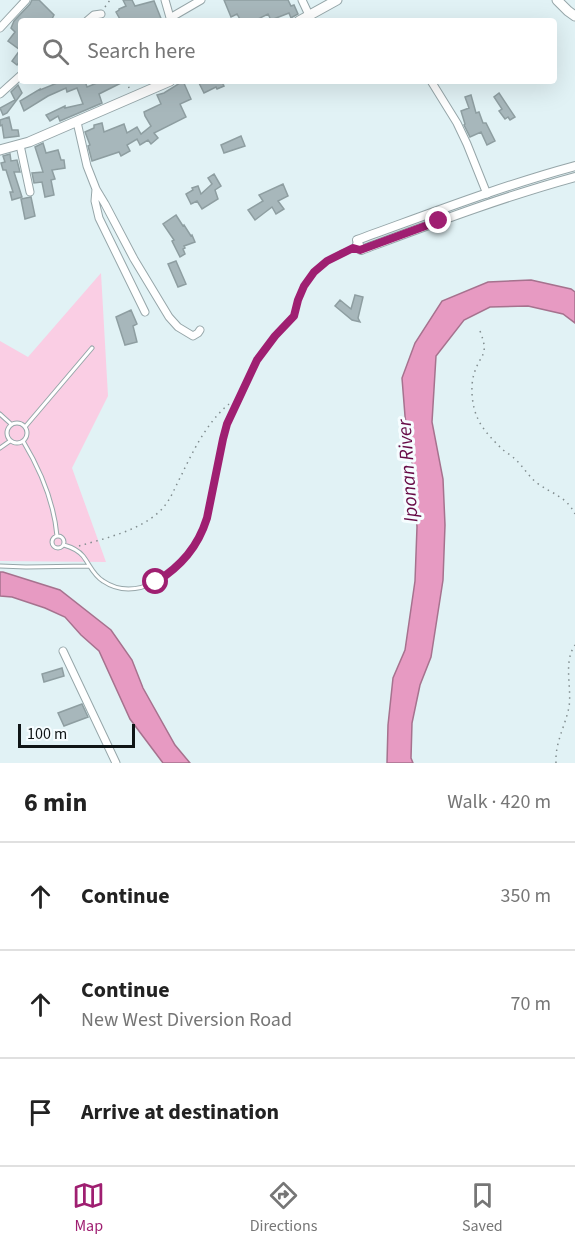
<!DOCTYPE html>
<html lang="en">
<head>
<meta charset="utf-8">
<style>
  :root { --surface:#fff; --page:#f6f6f6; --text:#222; --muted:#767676; --line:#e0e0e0; --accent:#9f1f71 }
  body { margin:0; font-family:"Source Sans 3",sans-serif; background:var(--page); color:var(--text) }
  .scale { position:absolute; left:18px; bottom:15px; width:117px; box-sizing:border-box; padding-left:6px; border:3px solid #0f1516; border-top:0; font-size:16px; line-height:21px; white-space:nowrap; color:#0f1516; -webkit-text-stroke:4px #f6fdff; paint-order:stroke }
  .stop { position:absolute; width:18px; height:18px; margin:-14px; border:4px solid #9f1f71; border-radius:50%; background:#fff }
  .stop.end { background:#9f1f71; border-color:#fff; box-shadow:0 2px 6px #0008 }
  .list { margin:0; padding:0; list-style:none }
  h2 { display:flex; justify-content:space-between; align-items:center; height:78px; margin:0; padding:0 24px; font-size:26px }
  h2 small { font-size:20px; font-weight:400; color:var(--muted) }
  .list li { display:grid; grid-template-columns:39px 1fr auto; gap:18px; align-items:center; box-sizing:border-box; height:108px; padding:0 24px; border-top:2px solid var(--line) }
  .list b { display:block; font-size:22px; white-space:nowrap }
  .list p { margin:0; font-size:20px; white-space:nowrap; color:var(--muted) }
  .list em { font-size:20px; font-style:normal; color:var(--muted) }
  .icon { flex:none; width:33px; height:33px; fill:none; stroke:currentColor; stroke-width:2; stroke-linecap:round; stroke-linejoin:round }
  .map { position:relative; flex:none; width:575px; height:763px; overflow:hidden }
  .search { position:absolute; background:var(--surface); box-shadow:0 6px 24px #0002; left:18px; right:18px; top:18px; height:66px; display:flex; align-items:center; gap:15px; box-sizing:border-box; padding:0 21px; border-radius:6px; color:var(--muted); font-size:22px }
  .sheet { height:402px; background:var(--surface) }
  nav { display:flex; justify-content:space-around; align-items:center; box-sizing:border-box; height:84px; border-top:2px solid var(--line); background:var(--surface); font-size:16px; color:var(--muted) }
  nav a { display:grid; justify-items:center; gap:3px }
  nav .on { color:var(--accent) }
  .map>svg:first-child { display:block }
</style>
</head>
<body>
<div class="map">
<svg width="575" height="763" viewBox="0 0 575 763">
  <rect width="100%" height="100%" fill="#e1f2f5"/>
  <!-- green -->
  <path fill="#facee4" d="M101 273 108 396 72 468 106 562 0 561V341L28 357Z"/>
  <!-- water -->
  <path fill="#e79ac2" stroke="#a6728e" stroke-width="1.5" d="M531 280 571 289 575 292V323L563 314 528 306 490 307 464 320 436 356 432 422 443 479 445 525 443 580 431 657 420 685 412 723 411 758 413 763H387L388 725 393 678 405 650 415 581 417 527 415 483 405 416 402 378 415 343 442 301 488 282Z
    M0 572H3L60 590 111 630 132 660 143 688 175 745 190 763H163L130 719 99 651 81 635 65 617 45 608 12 597 0 596Z"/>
  <!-- building -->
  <path fill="#a7b7bb" stroke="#8e9ea1" stroke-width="1.5" d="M32 0H39L54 15 51 21H21V60L17 65 12 61 20 50 8 41 15 32 11 28 14 21 30 4Z
    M123 0H132L135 6 154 1 162 21H121L116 12 119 10V9L126 6Z
    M224 0H288L291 6 294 5 298 14 291 18 289 13 271 20 268 14 254 21H241L237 14 231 17Z
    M62 81H85L87 87 102 81H125L99 94 102 103 60 121 58 116 50 121 46 115 65 106V108L83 104 77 88 67 92 66 88 48 96 24 111 20 101 40 89V90Z
    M183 81 191 99 180 104 186 117 154 133 158 138 151 144 148 140 140 145 137 139 127 145 130 151 121 156 119 152 92 161 88 146 90 145 85 132 94 128V125L102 123 104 132 124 124 127 133 137 127 141 134 151 126 145 116 144 112 161 104 157 95 164 93Z
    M198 81H228L223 84 224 86 217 89 216 87 204 93Z
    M18 85 22 93 7 113 3 115 0 108 15 100 11 92Z
    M499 93 515 117 510 120 508 117 505 119 499 111 502 109 494 97Z
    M471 95 476 113 479 112 483 123H486L495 141 487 145 481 132 470 137 464 125 465 124 461 111 469 108 465 97Z
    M9 117 12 130H18L19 136 4 138 2 125 0 126V120Z
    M241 136 245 146 224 153 221 145Z
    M43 143 46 153 58 150 61 160H64L65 168 52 170 55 179 51 180 54 195 45 197 42 182 34 183 32 173 43 172 35 147Z
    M10 154 11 161 17 160 20 172H14L22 197 12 200 10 192H13L6 170H3L1 163 5 162 3 156Z
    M214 174 221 186 215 190 218 199 202 209 197 201 191 204 186 194 193 190 192 188 198 186 201 194 212 184 208 178Z
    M283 184 288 196 278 201 284 209 276 214 272 207 255 220 248 210 263 201 259 195Z
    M31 197 35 216 25 219 21 199Z
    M176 215 183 226 184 225 191 236 192 235 195 242 184 246 185 248 183 249 185 254 180 257 172 241 174 240 163 224Z
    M176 261 186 284 178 287 168 264Z
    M355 295 363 297 358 318 360 322 352 320 335 306 340 300 351 309Z
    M131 310 137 324 133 326 137 342 125 345 116 317Z
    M62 668 64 676 44 682 42 674Z
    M82 704 88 717 64 726 58 713Z"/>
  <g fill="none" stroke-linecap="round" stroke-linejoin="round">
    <defs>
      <path id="service" d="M0 414 11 424
        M7 433a10 10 0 1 1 20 0a10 10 0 1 1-20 0Z
        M25 427 92 348
        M23 441C41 471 54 502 57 536
        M0 448 10 441
        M52 542a6 6 0 1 1 12 0a6 6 0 1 1-12 0Z
        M64 545C71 547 78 550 83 556 90 565 93 575 103 581 137 604 179 572 196 544 201 535 204 527 207 518L223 439 227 424 257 360 275 336 294 316 298 300 304 286 314 272 327 261 342 252 353 248 355 243
        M0 566 26 567 89 566"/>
      <path id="minor" d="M165 0 171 21
        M302 0 309 15
        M170 18 201 0
        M87 21 94 15 101 14
        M0 28 26 0
        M431 81 457 123 467 144 487 194
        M0 94 21 75
        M77 122 87 166 96 189 105 204 134 259 169 317 178 327 193 336 198 333 200 330
        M20 145 30 192
        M96 189 95 201 99 218 145 312
        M63 651 116 763"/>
      <path id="tertiary" d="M575 166C501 186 429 214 357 240L361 250C431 224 502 197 575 177"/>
      <path id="secondary" d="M557 0 568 11 575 16
        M299 21 337 0
        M0 150 29 142 170 81"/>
    </defs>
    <!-- service casing -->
    <use href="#service" stroke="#96a6a9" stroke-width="5"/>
    <!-- minor casing -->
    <use href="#minor" stroke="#96a6a9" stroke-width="9"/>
    <!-- tertiary casing -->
    <use href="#tertiary" stroke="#96a6a9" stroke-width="10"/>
    <!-- secondary casing -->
    <use href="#secondary" stroke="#96a6a9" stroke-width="11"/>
    <!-- path -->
    <path stroke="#818d8f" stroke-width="1.5" stroke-dasharray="1.5 4.5" stroke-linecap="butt" d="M105 7 110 0
      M127 81 129 88
      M480 331C490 357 480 353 474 374 470 387 472 407 478 419 483 430 492 439 501 448 505 452 511 455 515 459 523 466 528 476 537 483 552 494 566 496 575 514
      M79 546C106 538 138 531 159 512 170 502 174 489 181 476 193 451 207 422 229 404
      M556 763C555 742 565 727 569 707 572 687 563 662 575 645"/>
    <!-- service -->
    <use href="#service" stroke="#fff" stroke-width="3"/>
    <!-- minor -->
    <use href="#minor" stroke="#fff" stroke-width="7"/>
    <!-- tertiary -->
    <use href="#tertiary" stroke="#fff" stroke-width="8"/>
    <!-- secondary -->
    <use href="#secondary" stroke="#fff" stroke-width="9"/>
  </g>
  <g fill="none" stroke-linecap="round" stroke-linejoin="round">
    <!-- route -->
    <path stroke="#9f1f71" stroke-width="8" d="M156 582C181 566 198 547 207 518L223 439 227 424 257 360 275 336 294 316 298 300 304 286 314 272 327 261 353 248 360 250 439 221"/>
  </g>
  <g text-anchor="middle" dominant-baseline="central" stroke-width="6" stroke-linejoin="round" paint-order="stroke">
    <!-- water labels -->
    <g font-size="20" font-style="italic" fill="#660a46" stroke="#f6fdff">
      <text transform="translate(408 471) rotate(-94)">Iponan River</text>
    </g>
  </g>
</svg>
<div class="scale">100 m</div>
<div class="stop" style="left:156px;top:582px"></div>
<div class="stop end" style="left:439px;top:221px"></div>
<div class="search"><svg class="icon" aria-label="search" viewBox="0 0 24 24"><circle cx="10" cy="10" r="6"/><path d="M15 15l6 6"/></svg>Search here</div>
</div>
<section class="sheet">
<h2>6 min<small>Walk · 420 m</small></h2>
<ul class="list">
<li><svg class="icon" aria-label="ahead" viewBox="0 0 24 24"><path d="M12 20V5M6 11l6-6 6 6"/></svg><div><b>Continue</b></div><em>350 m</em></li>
<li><svg class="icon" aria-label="ahead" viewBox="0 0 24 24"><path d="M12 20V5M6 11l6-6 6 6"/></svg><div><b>Continue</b><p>New West Diversion Road</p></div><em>70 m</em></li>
<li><svg class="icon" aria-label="arrive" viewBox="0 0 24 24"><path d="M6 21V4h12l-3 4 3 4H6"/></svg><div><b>Arrive at destination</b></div></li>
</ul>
</section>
<nav>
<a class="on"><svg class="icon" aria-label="map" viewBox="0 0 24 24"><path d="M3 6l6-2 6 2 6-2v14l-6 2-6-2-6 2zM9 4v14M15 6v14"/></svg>Map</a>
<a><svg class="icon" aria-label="directions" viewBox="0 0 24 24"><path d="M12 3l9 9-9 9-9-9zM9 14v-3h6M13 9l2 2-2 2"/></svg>Directions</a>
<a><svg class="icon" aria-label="saved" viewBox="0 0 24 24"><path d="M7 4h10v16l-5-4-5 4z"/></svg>Saved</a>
</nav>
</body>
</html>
